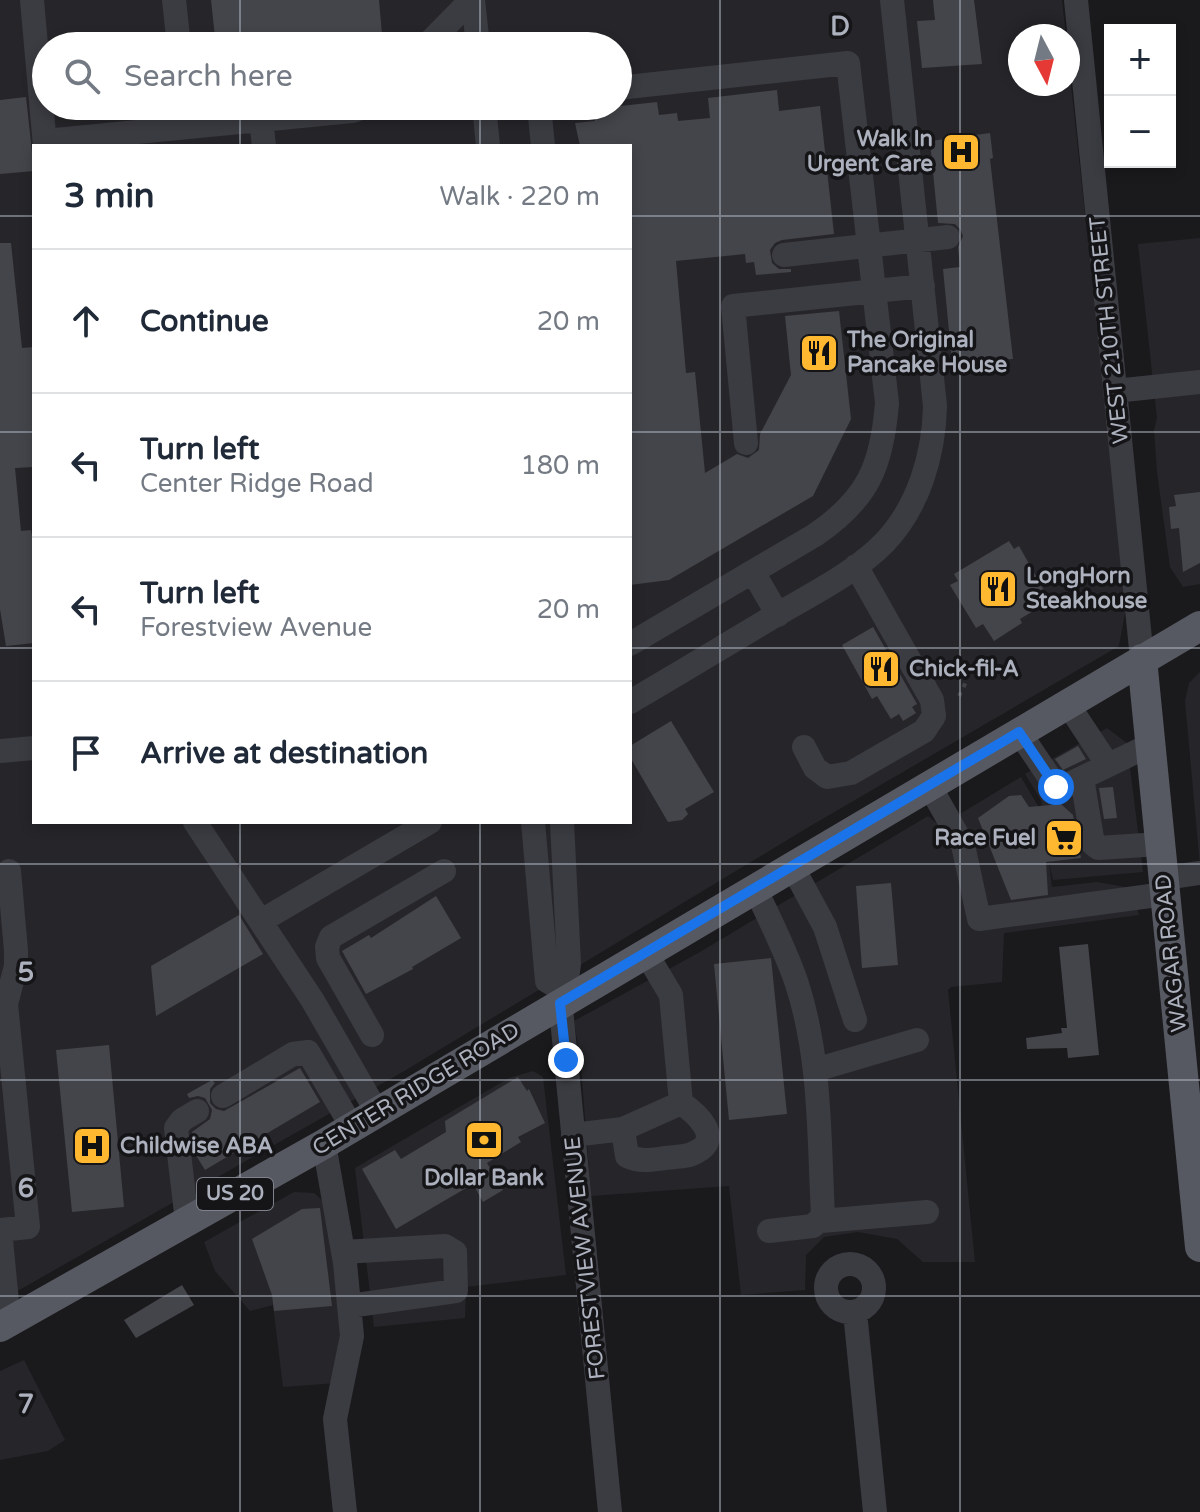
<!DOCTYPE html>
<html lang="en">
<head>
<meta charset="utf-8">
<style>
  :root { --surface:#fff; --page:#f6f6f7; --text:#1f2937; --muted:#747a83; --line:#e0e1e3 }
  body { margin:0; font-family:"Varela Round",sans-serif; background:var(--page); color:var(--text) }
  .controls { position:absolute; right:24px; top:24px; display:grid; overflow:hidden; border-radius:0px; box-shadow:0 4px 12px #0003 }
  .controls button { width:72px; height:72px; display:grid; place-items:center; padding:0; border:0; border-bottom:2px solid var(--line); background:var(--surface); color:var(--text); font:40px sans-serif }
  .compass { position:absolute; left:1008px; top:24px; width:72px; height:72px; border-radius:50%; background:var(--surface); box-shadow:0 4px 12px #0003; rotate:173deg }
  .stop { position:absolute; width:24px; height:24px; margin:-18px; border:6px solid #1a73e8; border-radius:50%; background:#fff }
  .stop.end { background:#1a73e8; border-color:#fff; box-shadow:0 2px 8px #0008 }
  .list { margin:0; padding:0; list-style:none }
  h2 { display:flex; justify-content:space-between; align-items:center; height:104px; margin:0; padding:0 32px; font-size:34px }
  h2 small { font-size:26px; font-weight:400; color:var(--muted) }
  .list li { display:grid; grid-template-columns:52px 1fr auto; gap:24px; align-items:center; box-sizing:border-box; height:144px; padding:0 32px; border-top:2px solid var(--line) }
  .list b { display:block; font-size:30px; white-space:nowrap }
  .list p { margin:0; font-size:26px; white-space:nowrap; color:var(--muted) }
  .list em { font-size:26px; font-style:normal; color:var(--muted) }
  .icon { flex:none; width:44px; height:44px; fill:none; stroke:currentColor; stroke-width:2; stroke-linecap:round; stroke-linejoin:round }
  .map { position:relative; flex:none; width:1200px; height:1512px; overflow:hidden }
  .search { position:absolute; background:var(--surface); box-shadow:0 4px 12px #0003; left:32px; top:32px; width:600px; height:88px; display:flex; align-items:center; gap:20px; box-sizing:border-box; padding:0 28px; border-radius:44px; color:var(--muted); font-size:30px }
  .panel { position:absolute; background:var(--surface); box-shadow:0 4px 12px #0003; left:32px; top:144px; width:600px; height:680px; border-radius:0px }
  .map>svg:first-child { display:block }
</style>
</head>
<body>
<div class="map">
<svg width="1200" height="1512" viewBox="0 0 1200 1512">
  <rect width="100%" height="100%" fill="#1a1a1d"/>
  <!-- built -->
  <path fill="#26262a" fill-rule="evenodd" d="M0 0H1062L1066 36H1020V84H1068V57L1127 602 1119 646 807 828 406 1070 0 1301ZM46 46H618V106H46ZM34 146H630V822H34Z
    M1200 238V584L1183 587 1170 567 1157 472 1154 430 1157 418 1138 244Z
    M1200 672V866L1185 701 1189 683Z
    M1107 728 1127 743 1143 872 1053 880 1049 861 1052 887 1097 882 1131 888 1139 915 1004 933 1002 982 951 987 948 990 975 1262H923L897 1239 858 1232 824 1237 806 1255 805 1290 741 1295 729 1186 591 1196 581 1066 574 1021 700 952 928 816 940 826 1021 777 1038 806 1045 827 1041 800 1025 774Z
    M533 1071 543 1077 566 1275 466 1287 465 1318 374 1327 355 1168 509 1078Z
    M294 1192 314 1193 324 1202 343 1316 337 1383 283 1387 273 1305 250 1311 215 1271 204 1242Z
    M24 1360 65 1440 48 1451 0 1460V1371Z"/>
  <!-- building -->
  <path fill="#44454a" d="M211 0H379L383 46H216Z
    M933 0H974L982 64 922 68 917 21 935 20Z
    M777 90 779 111 820 106 834 234 782 240 775 243 770 250 772 263 779 269H791V272L756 275 754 262 746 263 745 254 676 261 686 373 695 372 705 473 737 454 748 458 759 450 760 434 791 375 785 316 839 311 851 419 813 496 669 580 630 585V146H580L575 123 595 121 593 109 657 102 659 115 677 113 678 121 710 118 708 98Z
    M26 97 34 171 0 174V100Z
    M990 133 993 158 990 159 1013 359 952 362 943 269 960 267 958 247 963 236 960 229 955 224 938 223 930 141Z
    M0 243H11L22 348 34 347V467L15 468 21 531 31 530 34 548V643L6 646 0 609Z
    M1200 492V563L1183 572 1179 528 1171 529 1169 507 1176 506 1174 495Z
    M1009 541 1014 549 1019 546 1050 601 1020 619 1022 623 994 641 983 624 976 628 950 585 958 581 954 574Z
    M873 627 917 704 912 707 916 713 903 721 899 714 891 719 877 696 872 699 842 645Z
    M671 721 714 792 685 809 688 814 682 820 668 822 630 757V746Z
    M1078 746 1086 759 1063 770 1055 759Z
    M1113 787 1117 818 1104 819 1099 788Z
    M1021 795 1029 807 1061 804 1073 815 1081 858 1046 862 1048 895 1011 900 978 818 1009 796Z
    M891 883 898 965 862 968 856 886Z
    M436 896 461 938 412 967 413 969 366 994 342 951 369 935 371 938Z
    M239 915 263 954 156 1016 151 966Z
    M1088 944 1099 1055 1068 1058 1067 1048 1027 1049 1026 1038 1062 1033 1061 1028H1067L1059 947Z
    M771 958 787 1114 729 1120 714 964Z
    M109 1045 124 1207 72 1212 56 1050Z
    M300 1068 320 1102 205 1170 194 1152 192 1132 210 1119 212 1110 205 1098 198 1096 189 1098 187 1094 212 1080 215 1083 210 1089V1103L216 1109 224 1111Z
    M518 1077 527 1091 529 1089 545 1123 518 1137 521 1142 487 1163 503 1190 483 1202 473 1184 396 1229 362 1169 395 1150 401 1159 446 1132 445 1121Z
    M320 1208 332 1306 274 1311 272 1295 252 1239 302 1209Z
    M182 1285 194 1305 136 1338 124 1320Z"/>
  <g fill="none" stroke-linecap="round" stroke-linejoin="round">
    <!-- path -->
    <path stroke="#414349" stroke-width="4" stroke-dasharray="4 6" stroke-linecap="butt" d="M959 696 967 680"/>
    <!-- minor -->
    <path stroke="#3b3c42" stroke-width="24" d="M32 0 45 146
      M174 0 179 46
      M473 0 478 46
      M1076 0 1142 659
      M426 46 471 0
      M618 88 848 63 887 403C882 466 868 499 815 535L630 644
      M484 106 488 146
      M539 106 543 146
      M261 120 264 146
      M45 141 352 111 367 106
      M784 255 948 237
      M1115 391 1200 382
      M746 443 733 306 923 286
      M753 572 778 615
      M630 702C680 673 729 643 778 614 814 593 856 572 885 542 919 506 934 454 935 406L892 0
      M1067 703 1108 765
      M1019 732 1056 787 1061 788 1150 745
      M804 747 815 768 827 777 851 773 924 731 934 716 932 700 856 566
      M0 751 34 748
      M1082 778 1093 844 1098 848 1160 844
      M929 785 963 845 979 919 1165 894
      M195 822 313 1001 377 1112
      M533 822 547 981 559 988
      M562 822 569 964 567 978 559 988 610 1512
      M792 866 825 927 855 1020
      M9 871 16 951V966L6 1004 28 1227 0 1230 9 1322
      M1164 878 1200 873
      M755 888C770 920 786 951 797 984 821 1058 819 1139 823 1216L813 1226 769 1231
      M261 921 430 822
      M372 1035 328 958 327 947 331 937 444 871
      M815 1070 917 1040
      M223 1096 293 1054 308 1052 352 1127
      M623 1129 627 1156C640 1162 651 1160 665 1158 675 1157 688 1157 696 1152 724 1138 696 1113 681 1103
      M573 1135 623 1129 681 1103 671 995 646 953
      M324 1144 345 1263 352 1336 335 1419 345 1512
      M187 1221 176 1128 182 1120 197 1111
      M821 1221 927 1212
      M343 1252 445 1246 455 1252 456 1291 349 1306
      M826 1288a24 24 0 1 1 48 0a24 24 0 1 1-48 0Z
      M855 1312 875 1512"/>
    <!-- major -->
    <path stroke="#575962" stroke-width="30" d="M1142 659 1200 1247
      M0 1327 324 1144 1200 626"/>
  </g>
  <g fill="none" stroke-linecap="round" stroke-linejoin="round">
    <!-- route -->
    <path stroke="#1a73e8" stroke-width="10" d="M566 1060 560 1003 1019 732 1056 787"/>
  </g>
  <!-- grid -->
  <path fill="none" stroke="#acb1bd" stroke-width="2" stroke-opacity="0.55" d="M240 0V46M480 0V46M720 0V1512M960 0V1512M240 106V146M480 106V146M0 216H34M630 216H1200M0 432H34M630 432H1200M0 648H34M630 648H1200M240 822V1512M480 822V1512M0 864H1200M0 1080H1200M0 1296H1200"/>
  <!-- icons -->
  <defs>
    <symbol id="hospital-square" viewBox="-11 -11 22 22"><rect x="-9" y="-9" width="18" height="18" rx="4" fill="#ffb830" stroke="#151518"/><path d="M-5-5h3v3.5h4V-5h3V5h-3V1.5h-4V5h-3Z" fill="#111"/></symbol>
    <symbol id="restaurant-square" viewBox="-11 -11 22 22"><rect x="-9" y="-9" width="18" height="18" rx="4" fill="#ffb830" stroke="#151518"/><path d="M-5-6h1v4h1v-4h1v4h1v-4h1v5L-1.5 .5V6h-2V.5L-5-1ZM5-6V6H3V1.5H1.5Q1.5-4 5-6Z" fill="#111"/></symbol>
    <symbol id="supermarket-square" viewBox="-11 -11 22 22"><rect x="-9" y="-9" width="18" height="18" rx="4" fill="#ffb830" stroke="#151518"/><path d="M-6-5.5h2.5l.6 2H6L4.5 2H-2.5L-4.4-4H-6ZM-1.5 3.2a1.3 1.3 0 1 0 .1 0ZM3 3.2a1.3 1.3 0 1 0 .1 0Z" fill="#111"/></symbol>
    <symbol id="bank-square" viewBox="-11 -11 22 22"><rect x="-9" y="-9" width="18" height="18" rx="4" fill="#ffb830" stroke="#151518"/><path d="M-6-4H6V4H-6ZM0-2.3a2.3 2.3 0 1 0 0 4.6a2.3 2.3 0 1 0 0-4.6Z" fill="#111"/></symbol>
  </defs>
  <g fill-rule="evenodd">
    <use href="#hospital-square" x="939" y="130" width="44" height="44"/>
    <use href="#restaurant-square" x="797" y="331" width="44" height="44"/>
    <use href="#restaurant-square" x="976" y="567" width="44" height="44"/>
    <use href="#restaurant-square" x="859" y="647" width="44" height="44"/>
    <use href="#supermarket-square" x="1042" y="816" width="44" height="44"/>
    <use href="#bank-square" x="462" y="1118" width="44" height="44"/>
    <use href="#hospital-square" x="70" y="1124" width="44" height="44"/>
  </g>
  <g text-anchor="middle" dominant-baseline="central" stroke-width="7" stroke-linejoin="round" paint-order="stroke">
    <!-- shield labels -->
    <rect fill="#151518" stroke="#7f828c" stroke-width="2" x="197" y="1178" width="76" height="32" rx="6"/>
    <g font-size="20" font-weight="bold" fill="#acb1bd">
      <text x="235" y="1194">US 20</text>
    </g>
    <!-- poi labels -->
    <g font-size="22" font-weight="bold" fill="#acb1bd" stroke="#151518" text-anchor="start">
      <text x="933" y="139" text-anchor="end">Walk In<tspan x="933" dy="25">Urgent Care</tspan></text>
      <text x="847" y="340">The Original<tspan x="847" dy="25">Pancake House</tspan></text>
      <text x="1026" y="576">LongHorn<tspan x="1026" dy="25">Steakhouse</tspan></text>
      <text x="909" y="669">Chick-fil-A</text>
      <text x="1036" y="838" text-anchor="end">Race Fuel</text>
      <text x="120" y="1146">Childwise ABA</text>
      <text x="484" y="1178" text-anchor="middle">Dollar Bank</text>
    </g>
    <!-- street labels -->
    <g font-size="22" fill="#acb1bd" stroke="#151518">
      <text transform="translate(1109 330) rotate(-96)">WEST 210TH STREET</text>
      <text transform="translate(1171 953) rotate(-96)">WAGAR ROAD</text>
      <text transform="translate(416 1089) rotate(-31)">CENTER RIDGE ROAD</text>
      <text transform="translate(585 1258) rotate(-96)">FORESTVIEW AVENUE</text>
    </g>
  </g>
  <g font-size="26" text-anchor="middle" font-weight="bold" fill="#acb1bd" stroke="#151518" stroke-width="7" stroke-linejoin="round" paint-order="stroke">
    <text x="840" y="35">D</text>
    <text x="26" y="981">5</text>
    <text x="26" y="1197">6</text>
    <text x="26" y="1413">7</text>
  </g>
</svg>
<div class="controls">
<button>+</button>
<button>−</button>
</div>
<svg class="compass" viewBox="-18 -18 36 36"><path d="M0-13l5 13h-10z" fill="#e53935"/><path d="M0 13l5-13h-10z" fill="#747a83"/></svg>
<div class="stop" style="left:1056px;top:787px"></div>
<div class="stop end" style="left:566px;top:1060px"></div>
<div class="search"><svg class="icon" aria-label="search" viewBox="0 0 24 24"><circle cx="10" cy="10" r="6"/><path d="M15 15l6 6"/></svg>Search here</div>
<section class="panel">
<h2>3 min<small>Walk · 220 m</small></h2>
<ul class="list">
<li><svg class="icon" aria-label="ahead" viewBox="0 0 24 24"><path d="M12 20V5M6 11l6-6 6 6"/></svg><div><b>Continue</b></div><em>20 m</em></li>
<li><svg class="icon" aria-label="left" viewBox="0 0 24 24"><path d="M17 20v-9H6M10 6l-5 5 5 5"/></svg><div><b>Turn left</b><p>Center Ridge Road</p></div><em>180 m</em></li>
<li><svg class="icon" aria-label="left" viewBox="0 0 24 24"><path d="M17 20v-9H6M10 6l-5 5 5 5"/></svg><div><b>Turn left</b><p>Forestview Avenue</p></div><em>20 m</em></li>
<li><svg class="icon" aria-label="arrive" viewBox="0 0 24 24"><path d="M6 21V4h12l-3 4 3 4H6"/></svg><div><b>Arrive at destination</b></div></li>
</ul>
</section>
</div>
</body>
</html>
